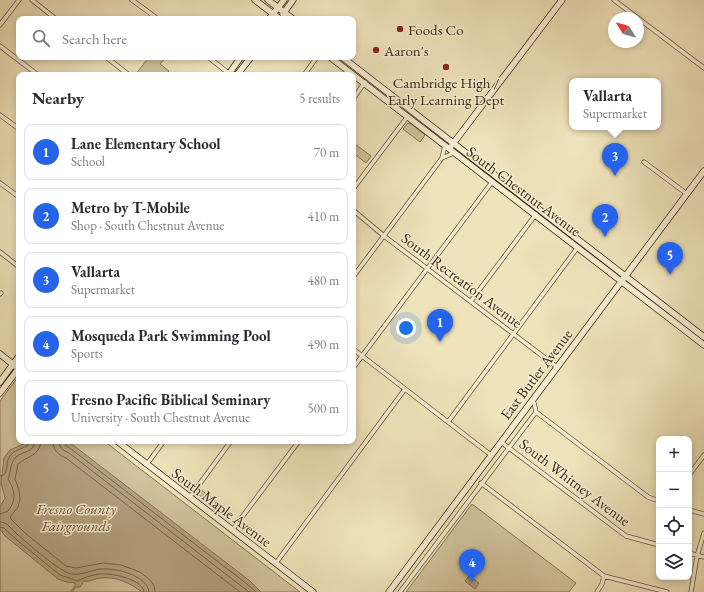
<!DOCTYPE html>
<html lang="en">
<head>
<meta charset="utf-8">
<style>
  :root { --surface:#fff; --page:#f7f7f7; --text:#2b2b33; --muted:#7c7c81; --line:#e1e1e2; --accent:#2563eb }
  body { margin:0; font-family:"EB Garamond",serif; background:var(--page); color:var(--text) }
  .controls { position:absolute; right:12px; bottom:12px; display:grid; overflow:hidden; border-radius:8px; box-shadow:0 2px 6px #0003 }
  .controls button { width:36px; height:36px; display:grid; place-items:center; padding:0; border:0; border-bottom:1px solid var(--line); background:var(--surface); color:var(--text); font:20px sans-serif }
  .compass { position:absolute; left:608px; top:12px; width:36px; height:36px; border-radius:50%; background:var(--surface); box-shadow:0 2px 6px #0003; rotate:307deg }
  .you { position:absolute; left:406px; top:328px; width:14px; height:14px; margin:-10px; border:3px solid #fff; border-radius:50%; background:#1a73e8; box-shadow:0 0 0 6px #1a73e833 }
  .badge { display:grid; place-items:center; width:26px; height:26px; border-radius:50%; background:var(--accent); color:#fff; font-size:13px; font-weight:700 }
  .pin { position:absolute; translate:-50% -33px; filter:drop-shadow(0 1px 2px #0008) }
  .pin::after { content:''; position:absolute; top:21px; width:14px; height:12px; background:inherit; clip-path:polygon(0 0,100% 0,50% 100%) }
  .popup { position:absolute; left:569px; top:78px; width:92px; height:52px; box-sizing:border-box; display:grid; place-content:center; border-radius:8px; background:var(--surface); filter:drop-shadow(0 1px 3px #0005); font-size:13px; white-space:nowrap; color:var(--muted) }
  .popup b { font-size:15px; color:var(--text) }
  .popup::after { content:''; position:absolute; left:50%; top:100%; margin-left:-8px; border:8px solid transparent; border-top-color:var(--surface) }
  .list { margin:0; padding:0; list-style:none }
  h2 { display:flex; justify-content:space-between; align-items:center; height:52px; margin:0; padding:0 16px; font-size:17px }
  h2 small { font-size:13px; font-weight:400; color:var(--muted) }
  .list li { display:grid; grid-template-columns:26px 1fr auto; gap:12px; align-items:center; box-sizing:border-box; height:56px; margin:0 8px 8px; padding:0 8px; border:1px solid var(--line); border-radius:8px }
  .list b { display:block; font-size:15px; white-space:nowrap }
  .list p { margin:0; font-size:13px; white-space:nowrap; color:var(--muted) }
  .list em { font-size:13px; font-style:normal; color:var(--muted) }
  .icon { flex:none; width:22px; height:22px; fill:none; stroke:currentColor; stroke-width:2; stroke-linecap:round; stroke-linejoin:round }
  .map { position:relative; flex:none; width:704px; height:592px; overflow:hidden }
  .search { position:absolute; background:var(--surface); box-shadow:0 2px 6px #0003; left:16px; top:16px; width:340px; height:44px; display:flex; align-items:center; gap:10px; box-sizing:border-box; padding:0 14px; border-radius:8px; color:var(--muted); font-size:15px }
  .panel { position:absolute; background:var(--surface); box-shadow:0 2px 6px #0003; left:16px; top:72px; width:340px; height:372px; border-radius:8px }
  .map>svg:first-child { display:block }
</style>
</head>
<body>
<div class="map">
<svg width="704" height="592" viewBox="0 0 704 592">
  <rect width="100%" height="100%" fill="#efe3bb"/>
  <filter id="stains"><feTurbulence type="fractalNoise" baseFrequency=".005" numOctaves="4"/><feColorMatrix values="0 0 0 0 .2 0 0 0 0 .09 0 0 0 0 .02 0 0 0 .5 -.17"/></filter>
  <radialGradient id="worn" r=".72"><stop offset=".6" stop-color="#630" stop-opacity="0"/><stop offset="1" stop-color="#630" stop-opacity=".3"/></radialGradient>
  <!-- green -->
  <path fill="#d1c39d" stroke="#887454" d="M149 57H166L160 64 169 71 166 75 136 74Z
    M408 123H410L425 135 420 142 403 129Z
    M355 144 371 156 366 163 353 153V146Z
    M19 377V441H104L300 592H0V401L17 378Z
    M201 490 218 503 215 508 199 495 198 493Z
    M472 504 576 583 569 592H406Z"/>
  <!-- water -->
  <path fill="#b4a280" stroke="#867052" d="M30 441H64L73 445 250 581 261 592H142C130 583 116 576 100 578 94 579 90 582 84 581L80 587H76L72 592H70L75 586V583L67 582 58 579 5 536 0 529V507L5 498 1 483 4 458 10 450Z
    M469 576 479 583 475 589 465 581Z"/>
  <g fill="none" stroke-linecap="round" stroke-linejoin="round">
    <!-- shore -->
    <path stroke="#7a6446" stroke-width="1" d="M41 441C40 456 27 456 18 464L15 479 19 490 20 500 18 507 10 517 11 519 25 533 66 566 76 568 103 563 121 565 140 572 149 579 154 585 155 592
      M53 441C53 450 58 455 66 458L240 592
      M59 441C59 448 63 450 69 453L249 592
      M64 441 66 446 71 449 247 584 256 592
      M0 476C10 475 5 464 9 458 12 451 21 449 27 446L30 441
      M0 514 8 511C17 499 15 491 8 479 11 473 10 462 16 457 23 451 34 453 35 441
      M0 522C8 522 11 529 17 534 27 543 60 572 71 574 82 576 92 569 103 569 117 568 148 576 149 592
      M0 527 4 528 18 541 60 575 78 581C84 577 98 573 105 574 116 574 143 580 144 592"/>
    <defs>
      <path id="street" d="M32 0 56 19
        M132 0 158 19
        M614 0 704 68
        M0 25 19 0
        M0 46 38 75
        M106 57 129 75
        M208 57 231 75
        M304 75 317 57
        M353 99 365 82
        M0 115 19 129
        M442 158 454 153
        M644 162 687 194
        M0 183 19 197
        M353 189 408 116
        M353 210 384 236 557 367
        M0 252 19 267
        M353 277 442 158 445 145
        M0 294 1 293
        M471 301 536 214
        M353 349 491 455
        M353 368 492 182
        M533 399 536 412
        M536 412 648 497 659 501
        M448 422 578 247
        M501 442 626 536 659 545
        M147 464 164 441
        M689 475 704 455
        M481 483 604 576 667 592
        M190 497 231 441
        M689 510 704 514
        M233 529 299 441
        M689 553 704 557
        M276 563 405 389
        M400 592 536 412
        M597 592 602 584 604 576
        M691 592 697 556 704 533"/>
      <path id="secondary" d="M255 0 280 19
        M268 0 293 19
        M283 14 293 0
        M269 19 284 0
        M330 57 704 345
        M342 57 704 337
        M228 75 241 57
        M237 75 251 57
        M452 145 562 0
        M0 354 15 366
        M0 382 19 356
        M0 393 19 368
        M117 441 313 592
        M389 592 704 171"/>
    </defs>
    <!-- street casing -->
    <use href="#street" stroke="#6c5438" stroke-width="5"/>
    <!-- secondary casing -->
    <use href="#secondary" stroke="#40250c" stroke-width="7"/>
    <!-- street -->
    <use href="#street" stroke="#f5edd3" stroke-width="3.5"/>
    <!-- secondary -->
    <use href="#secondary" stroke="#f5edd3" stroke-width="5.5"/>
  </g>
  <!-- markers -->
  <g fill="#8f2418" stroke="#f5edd3" stroke-width="1.5">
    <circle cx="400" cy="29" r="4"/>
    <circle cx="376" cy="50" r="4"/>
    <circle cx="446" cy="67" r="4"/>
  </g>
  <g text-anchor="middle" dominant-baseline="central" stroke-width="3" stroke-linejoin="round" paint-order="stroke">
    <!-- poi labels -->
    <g font-size="15" fill="#40250c" stroke="#f5edd3" text-anchor="start">
      <text x="408" y="29">Foods Co</text>
      <text x="384" y="50">Aaron's</text>
      <text x="446" y="82" text-anchor="middle">Cambridge High /<tspan x="446" dy="17">Early Learning Dept</tspan></text>
    </g>
    <!-- street labels -->
    <g font-size="15" fill="#40250c" stroke="#f5edd3">
      <text transform="translate(524 191) rotate(37)">South Chestnut Avenue</text>
      <text transform="translate(462 280) rotate(37)">South Recreation Avenue</text>
      <text transform="translate(536 374) rotate(-53)">East Butler Avenue</text>
      <text transform="translate(575 482) rotate(37)">South Whitney Avenue</text>
      <text transform="translate(222 507) rotate(37)">South Maple Avenue</text>
    </g>
    <!-- park labels -->
    <g font-size="15" font-style="italic" fill="#644c30" stroke="#f5edd3">
      <text x="76" y="508">Fresno County<tspan x="76" dy="17">Fairgrounds</tspan></text>
    </g>
  </g>
  <rect width="100%" height="100%" filter="url(#stains)"/>
  <rect width="100%" height="100%" fill="url(#worn)"/>
</svg>
<div class="controls">
<button>+</button>
<button>−</button>
<button><svg class="icon" aria-label="locate" viewBox="0 0 24 24"><circle cx="12" cy="12" r="6"/><path d="M12 2v4M12 18v4M2 12h4M18 12h4"/></svg></button>
<button><svg class="icon" aria-label="layers" viewBox="0 0 24 24"><path d="M12 4l9 5-9 5-9-5zM3 14l9 5 9-5"/></svg></button>
</div>
<svg class="compass" viewBox="-18 -18 36 36"><path d="M0-13l5 13h-10z" fill="#e53935"/><path d="M0 13l5-13h-10z" fill="#7c7c81"/></svg>
<div class="you"></div>
<div class="pin badge" style="left:440px;top:342px">1</div>
<div class="pin badge" style="left:605px;top:237px">2</div>
<div class="pin badge" style="left:615px;top:176px">3</div>
<div class="popup"><b>Vallarta</b>Supermarket</div>
<div class="pin badge" style="left:472px;top:582px">4</div>
<div class="pin badge" style="left:670px;top:275px">5</div>
<div class="search"><svg class="icon" aria-label="search" viewBox="0 0 24 24"><circle cx="10" cy="10" r="6"/><path d="M15 15l6 6"/></svg>Search here</div>
<section class="panel">
<h2>Nearby<small>5 results</small></h2>
<ul class="list">
<li><span class="badge">1</span><div><b>Lane Elementary School</b><p>School</p></div><em>70 m</em></li>
<li><span class="badge">2</span><div><b>Metro by T-Mobile</b><p>Shop · South Chestnut Avenue</p></div><em>410 m</em></li>
<li><span class="badge">3</span><div><b>Vallarta</b><p>Supermarket</p></div><em>480 m</em></li>
<li><span class="badge">4</span><div><b>Mosqueda Park Swimming Pool</b><p>Sports</p></div><em>490 m</em></li>
<li><span class="badge">5</span><div><b>Fresno Pacific Biblical Seminary</b><p>University · South Chestnut Avenue</p></div><em>500 m</em></li>
</ul>
</section>
</div>
</body>
</html>
